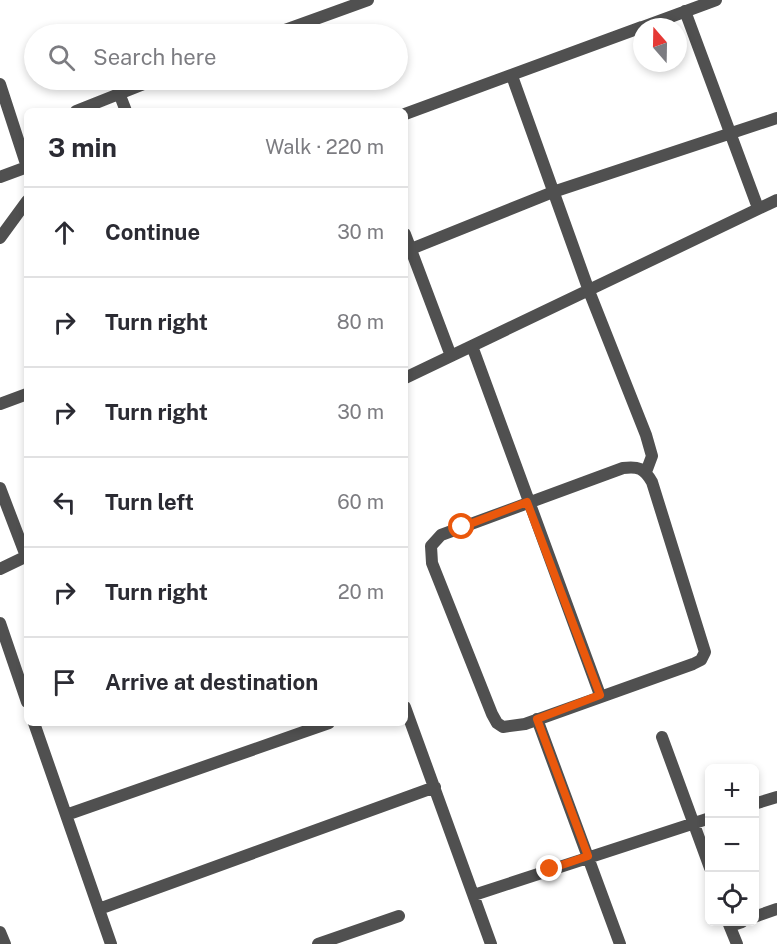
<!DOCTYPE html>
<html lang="en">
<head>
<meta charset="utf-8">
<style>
  :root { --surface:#fff; --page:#f7f7f7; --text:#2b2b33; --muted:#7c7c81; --line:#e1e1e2 }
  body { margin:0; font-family:"Public Sans",sans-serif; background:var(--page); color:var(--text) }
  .controls { position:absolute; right:18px; bottom:18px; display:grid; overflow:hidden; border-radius:9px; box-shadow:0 3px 9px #0003 }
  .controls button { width:54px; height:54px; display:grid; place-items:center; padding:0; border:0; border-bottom:2px solid var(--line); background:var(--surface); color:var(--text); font:30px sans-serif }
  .compass { position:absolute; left:633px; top:18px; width:54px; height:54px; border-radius:50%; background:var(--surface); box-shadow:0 3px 9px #0003; rotate:340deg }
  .stop { position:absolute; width:18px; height:18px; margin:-14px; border:4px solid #ea580c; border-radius:50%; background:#fff }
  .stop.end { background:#ea580c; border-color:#fff; box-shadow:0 2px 6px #0008 }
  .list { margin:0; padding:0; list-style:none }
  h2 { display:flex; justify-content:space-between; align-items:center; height:78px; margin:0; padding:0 24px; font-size:26px }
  h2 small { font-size:20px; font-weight:400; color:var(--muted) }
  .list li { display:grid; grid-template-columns:39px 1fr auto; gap:18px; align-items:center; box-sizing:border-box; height:90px; padding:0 24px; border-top:2px solid var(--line) }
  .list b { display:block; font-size:22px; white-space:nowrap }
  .list em { font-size:20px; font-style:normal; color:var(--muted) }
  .icon { flex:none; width:33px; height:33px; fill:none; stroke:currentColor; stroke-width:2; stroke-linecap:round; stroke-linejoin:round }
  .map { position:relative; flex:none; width:777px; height:944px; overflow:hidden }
  .search { position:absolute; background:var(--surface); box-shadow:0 3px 9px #0003; left:24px; top:24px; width:384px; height:66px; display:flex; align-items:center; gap:15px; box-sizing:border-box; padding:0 21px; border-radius:33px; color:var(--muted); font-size:22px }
  .panel { position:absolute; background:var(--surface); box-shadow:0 3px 9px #0003; left:24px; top:108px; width:384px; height:618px; border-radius:9px }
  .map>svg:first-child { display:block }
</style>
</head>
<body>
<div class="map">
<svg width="777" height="944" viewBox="0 0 777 944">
  <rect width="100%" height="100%" fill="#fff"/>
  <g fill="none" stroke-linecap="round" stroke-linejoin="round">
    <!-- minor -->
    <path stroke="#505050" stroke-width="12" d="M685 11 758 208
      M643 27 716 0
      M274 34 368 0
      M512 76 589 291 646 435 652 456 646 472
      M0 84 27 167
      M119 93 126 111
      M76 111 154 80
      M405 114 642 27
      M0 177 27 167
      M405 234 451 356
      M0 238 27 201
      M411 249 553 192 777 118
      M472 346 600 695
      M405 378 777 200
      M0 404 27 394
      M623 468C638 466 644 468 652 482L705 652 701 660 693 664 525 724 503 727 497 723 492 714 432 563 431 546 441 535Z
      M0 488 26 556
      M0 569 27 556
      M0 623 27 702
      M405 707 491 944
      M537 719 620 944
      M34 723 111 944
      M662 737 710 868
      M754 804 777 797
      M66 815 329 723
      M474 895 710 818
      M99 909 435 787
      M754 917 777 909
      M728 922 737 944
      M730 926 742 922
      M0 932 5 944
      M318 944 399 916"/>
  </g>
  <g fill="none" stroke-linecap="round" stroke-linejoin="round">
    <!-- route -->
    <path stroke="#ea580c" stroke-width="8" d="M462 527 527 502 600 695 537 719 588 856 550 869"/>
  </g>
</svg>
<div class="controls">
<button>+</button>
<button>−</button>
<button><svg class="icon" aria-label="locate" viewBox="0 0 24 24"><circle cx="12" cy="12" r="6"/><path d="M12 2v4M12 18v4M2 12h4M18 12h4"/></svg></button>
</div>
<svg class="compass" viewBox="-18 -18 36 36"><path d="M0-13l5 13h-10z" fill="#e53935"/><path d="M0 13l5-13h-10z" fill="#7c7c81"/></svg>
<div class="stop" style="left:462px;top:527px"></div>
<div class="stop end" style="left:550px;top:869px"></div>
<div class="search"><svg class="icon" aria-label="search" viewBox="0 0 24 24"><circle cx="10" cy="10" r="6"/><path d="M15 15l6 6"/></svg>Search here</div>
<section class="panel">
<h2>3 min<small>Walk · 220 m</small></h2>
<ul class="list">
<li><svg class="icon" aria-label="ahead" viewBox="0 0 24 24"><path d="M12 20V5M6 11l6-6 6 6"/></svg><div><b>Continue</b></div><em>30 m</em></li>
<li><svg class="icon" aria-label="right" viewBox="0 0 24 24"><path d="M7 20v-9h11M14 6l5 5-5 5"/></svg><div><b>Turn right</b></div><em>80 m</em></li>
<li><svg class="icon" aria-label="right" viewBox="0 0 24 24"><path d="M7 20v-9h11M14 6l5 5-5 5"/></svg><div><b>Turn right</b></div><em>30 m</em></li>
<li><svg class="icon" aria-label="left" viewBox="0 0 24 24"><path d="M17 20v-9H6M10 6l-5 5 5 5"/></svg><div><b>Turn left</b></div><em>60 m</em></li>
<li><svg class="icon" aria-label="right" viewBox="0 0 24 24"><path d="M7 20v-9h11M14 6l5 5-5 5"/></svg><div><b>Turn right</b></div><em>20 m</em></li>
<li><svg class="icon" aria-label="arrive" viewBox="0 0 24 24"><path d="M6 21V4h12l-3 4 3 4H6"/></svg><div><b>Arrive at destination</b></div></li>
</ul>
</section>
</div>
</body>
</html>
